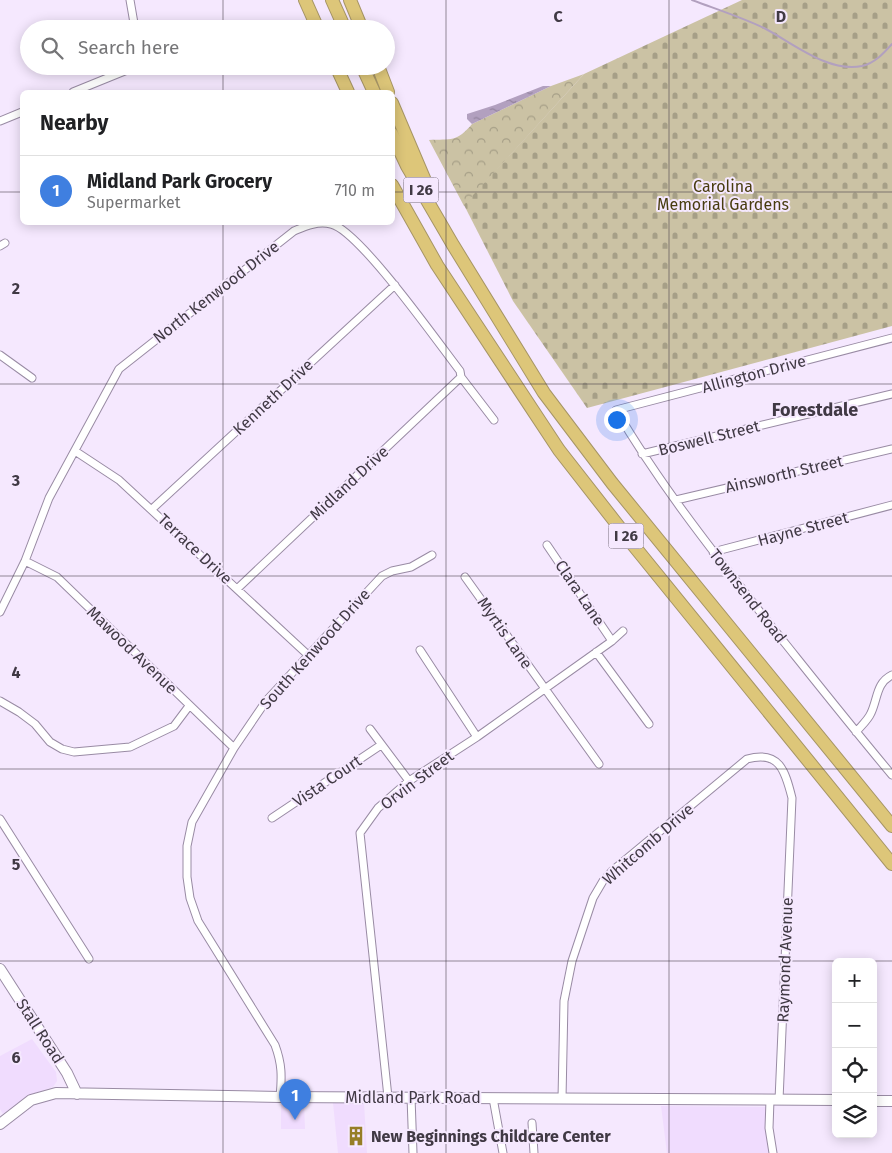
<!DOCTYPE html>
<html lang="en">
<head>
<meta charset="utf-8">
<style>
  :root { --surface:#fff; --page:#f6f6f6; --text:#202124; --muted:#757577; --line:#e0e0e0; --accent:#1a73e8 }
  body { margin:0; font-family:"Fira Sans",sans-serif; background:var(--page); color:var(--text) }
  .controls { position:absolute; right:15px; bottom:15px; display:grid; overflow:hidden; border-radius:8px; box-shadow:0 2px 12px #0003 }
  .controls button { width:45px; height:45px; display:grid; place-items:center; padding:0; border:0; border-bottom:1px solid var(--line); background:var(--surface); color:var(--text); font:25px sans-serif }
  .you { position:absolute; left:616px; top:419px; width:18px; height:18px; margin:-12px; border:4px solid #fff; border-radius:50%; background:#1a73e8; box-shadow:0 0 0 8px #1a73e833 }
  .badge { display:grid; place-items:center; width:32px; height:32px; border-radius:50%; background:var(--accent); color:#fff; font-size:16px; font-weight:700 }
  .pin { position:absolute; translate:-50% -41px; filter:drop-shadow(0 1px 2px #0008) }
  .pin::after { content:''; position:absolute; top:26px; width:18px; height:15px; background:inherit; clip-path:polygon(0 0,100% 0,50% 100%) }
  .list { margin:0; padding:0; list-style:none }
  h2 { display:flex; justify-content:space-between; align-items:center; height:65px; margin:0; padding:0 20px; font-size:21px }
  h2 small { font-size:16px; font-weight:400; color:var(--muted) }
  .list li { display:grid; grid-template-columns:32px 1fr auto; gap:15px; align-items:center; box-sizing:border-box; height:70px; padding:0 20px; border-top:1px solid var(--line) }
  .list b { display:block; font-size:19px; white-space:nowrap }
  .list p { margin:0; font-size:16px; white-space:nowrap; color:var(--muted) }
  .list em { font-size:16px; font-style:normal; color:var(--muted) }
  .icon { flex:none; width:28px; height:28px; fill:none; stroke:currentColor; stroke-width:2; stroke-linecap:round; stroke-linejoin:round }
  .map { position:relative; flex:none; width:892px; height:1153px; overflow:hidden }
  .search { position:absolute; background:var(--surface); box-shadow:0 2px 12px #0003; left:20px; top:20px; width:375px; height:55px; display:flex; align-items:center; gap:12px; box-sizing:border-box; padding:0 18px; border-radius:28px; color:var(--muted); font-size:19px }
  .panel { position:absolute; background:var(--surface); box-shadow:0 2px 12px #0003; left:20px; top:90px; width:375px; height:135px; border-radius:8px }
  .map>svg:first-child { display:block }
</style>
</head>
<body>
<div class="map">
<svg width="892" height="1153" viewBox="0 0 892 1153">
  <defs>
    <pattern id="forest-crowns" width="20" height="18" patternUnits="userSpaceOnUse" patternTransform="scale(1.25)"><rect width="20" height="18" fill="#cbc2a4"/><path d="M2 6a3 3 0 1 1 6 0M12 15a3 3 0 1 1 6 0" fill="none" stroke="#a69f87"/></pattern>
    <pattern id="cemetery-stones" width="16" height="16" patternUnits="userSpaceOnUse" patternTransform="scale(1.25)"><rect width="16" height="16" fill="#cbc2a4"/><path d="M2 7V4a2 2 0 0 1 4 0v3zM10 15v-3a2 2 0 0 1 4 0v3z" fill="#a69f87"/></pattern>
    <pattern id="water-ripples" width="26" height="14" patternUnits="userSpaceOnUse" patternTransform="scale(1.25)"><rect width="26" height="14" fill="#b2a0bf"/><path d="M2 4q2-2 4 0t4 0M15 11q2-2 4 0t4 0" fill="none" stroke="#92839d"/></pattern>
  </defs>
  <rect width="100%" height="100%" fill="#f5e8fe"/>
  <!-- built -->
  <path fill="#f0dcfe" d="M32 1039 56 1072 57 1081 53 1087 33 1094 3 1114 0 1109V1056Z
    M281 1103H304L305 1129H281Z
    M333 1103H364L367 1153H338Z
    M661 1106 769 1107 773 1153H667Z"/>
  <!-- forest -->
  <path fill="url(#forest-crowns)" d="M584 74 464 206 429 140C451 139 457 142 472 124L551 86Z"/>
  <!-- cemetery -->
  <path fill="url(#cemetery-stones)" d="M742 0H892V326L587 408 513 301 464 205 584 74Z"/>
  <!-- water -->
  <path fill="url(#water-ripples)" d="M543 86H551L472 124 467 119V114L495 105Z"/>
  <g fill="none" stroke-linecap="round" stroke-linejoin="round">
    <!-- stream -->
    <path stroke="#b2a0bf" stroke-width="2" d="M692 0C716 9 741 17 764 28 793 43 828 73 862 66 875 63 884 53 892 44"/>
    <defs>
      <path id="street" d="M130 0 135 29
        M73 92 137 66
        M0 121 22 112
        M0 246 5 243
        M892 338 616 410C660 485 714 553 768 622 809 673 850 725 892 775
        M0 355 32 378
        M75 451 119 480 308 655
        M642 454 892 394
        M676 500 892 449
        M152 509 395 285
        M547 545 612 641
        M713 552 892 505
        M25 561 57 577 234 748
        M465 577 599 764
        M237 589 461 377
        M0 612 25 561 49 498 119 369 294 231C306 226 317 221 331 224 359 230 439 344 460 371L461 377 494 420
        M420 650 477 737
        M596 652 649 724
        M0 701 19 712 35 724 50 742 62 749 74 752 130 747 174 726 189 706
        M370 729 409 781
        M856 732C861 726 868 720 871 713 878 698 876 683 892 675
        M272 818 381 745
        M0 819 89 959
        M280 1097C282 1076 282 1064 275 1045L198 921 190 898 187 877V846L192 822 234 748 266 701 382 576 392 571 411 567 432 555
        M388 1097 360 833 378 808 409 781 477 737 612 641 623 631
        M411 1097 413 1153
        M493 1098 503 1153
        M562 1099 564 1001 572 961 593 898 603 881 612 871 747 759C779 750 785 770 792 798L779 1100
        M770 1100 769 1128 773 1153
        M532 1123 534 1153"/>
      <path id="secondary" d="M0 969 67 1073 77 1094
        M873 1101H892
        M0 1124 31 1100 56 1093 280 1097 836 1100"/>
      <path id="highway" d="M305 0 318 29
        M332 0 345 29
        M350 0 362 29
        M336 66 348 92
        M362 66 374 92
        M378 66 388 92
        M392 103 429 190
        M392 134 407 166 453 245 544 393 612 483 892 826
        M392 185 437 265 559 450 634 546 892 864"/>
    </defs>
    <!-- street casing -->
    <use href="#street" stroke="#998ba4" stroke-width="9"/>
    <!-- secondary casing -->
    <use href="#secondary" stroke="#998ba4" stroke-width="12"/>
    <!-- highway casing -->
    <use href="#highway" stroke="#a69566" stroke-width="14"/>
    <!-- street -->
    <use href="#street" stroke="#fff" stroke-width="7"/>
    <!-- secondary -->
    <use href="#secondary" stroke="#fff" stroke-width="10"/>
    <!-- highway -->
    <use href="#highway" stroke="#ddc679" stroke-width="12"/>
  </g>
  <!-- grid -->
  <path fill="none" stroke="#403944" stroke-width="1" stroke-opacity="0.55" d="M223 0V29M446 0V1153M669 0V1153M223 66V92M0 192H22M392 192H892M223 222V1153M0 384H892M0 576H892M0 769H892M0 961H892"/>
  <!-- icons -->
  <defs>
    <symbol id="building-bare" viewBox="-9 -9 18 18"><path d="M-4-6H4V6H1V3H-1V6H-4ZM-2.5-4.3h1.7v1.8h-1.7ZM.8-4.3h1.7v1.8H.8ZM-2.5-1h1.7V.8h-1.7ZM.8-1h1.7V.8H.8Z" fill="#967e26" stroke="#f5e8fe" stroke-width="2.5" paint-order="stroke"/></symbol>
  </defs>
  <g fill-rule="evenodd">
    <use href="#building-bare" x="342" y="1122" width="28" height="28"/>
  </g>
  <g text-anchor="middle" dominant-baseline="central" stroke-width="4" stroke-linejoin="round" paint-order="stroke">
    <!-- shield labels -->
    <g fill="#f5e8fe" stroke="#766e7c" stroke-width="1">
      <rect x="403.5" y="177.5" width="35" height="25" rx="4"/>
      <rect x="608.5" y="523.5" width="35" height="25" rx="4"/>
    </g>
    <g font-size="15" font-weight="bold" fill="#403944">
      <text x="421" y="190">I 26</text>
      <text x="626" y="536">I 26</text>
    </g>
    <!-- park labels -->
    <g font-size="16" fill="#483c0f" stroke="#f5e8fe">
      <text x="723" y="186">Carolina<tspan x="723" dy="18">Memorial Gardens</tspan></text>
    </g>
    <!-- street labels -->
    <g font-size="16" fill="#403944" stroke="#f5e8fe">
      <text transform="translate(216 292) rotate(-38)">North Kenwood Drive</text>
      <text transform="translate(754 374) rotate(-15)">Allington Drive</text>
      <text transform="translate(273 397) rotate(-43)">Kenneth Drive</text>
      <text transform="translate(709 438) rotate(-14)">Boswell Street</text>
      <text transform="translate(784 474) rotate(-13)">Ainsworth Street</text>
      <text transform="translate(349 483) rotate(-43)">Midland Drive</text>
      <text transform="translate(803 529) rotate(-15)">Hayne Street</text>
      <text transform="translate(195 549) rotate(43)">Terrace Drive</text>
      <text transform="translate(580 593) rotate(56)">Clara Lane</text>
      <text transform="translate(748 596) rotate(52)">Townsend Road</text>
      <text transform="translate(505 633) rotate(55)">Myrtis Lane</text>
      <text transform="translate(315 649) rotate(-48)">South Kenwood Drive</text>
      <text transform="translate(132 650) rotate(44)">Mawood Avenue</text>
      <text transform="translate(417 780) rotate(-37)">Orvin Street</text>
      <text transform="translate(327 781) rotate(-34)">Vista Court</text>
      <text transform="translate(648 844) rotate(-41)">Whitcomb Drive</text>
      <text transform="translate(785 960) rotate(-88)">Raymond Avenue</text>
      <text transform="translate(40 1031) rotate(57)">Stall Road</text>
      <text x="413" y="1097">Midland Park Road</text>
    </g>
    <!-- poi labels -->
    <g font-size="16" font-weight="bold" fill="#403944" stroke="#f5e8fe" text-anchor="start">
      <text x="371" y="1136">New Beginnings Childcare Center</text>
    </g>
    <!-- neighbourhood labels -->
    <g font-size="18" font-weight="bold" fill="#403944" stroke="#f5e8fe">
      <text x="815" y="410">Forestdale</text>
    </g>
  </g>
  <g font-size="16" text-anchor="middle" font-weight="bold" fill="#403944" stroke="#f5e8fe" stroke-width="4" stroke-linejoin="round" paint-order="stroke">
    <text x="558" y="22">C</text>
    <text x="781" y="22">D</text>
    <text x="16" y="294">2</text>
    <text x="16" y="486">3</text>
    <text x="16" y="678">4</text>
    <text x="16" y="870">5</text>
    <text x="16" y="1063">6</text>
  </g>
</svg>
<div class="controls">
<button>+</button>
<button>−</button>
<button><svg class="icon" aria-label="locate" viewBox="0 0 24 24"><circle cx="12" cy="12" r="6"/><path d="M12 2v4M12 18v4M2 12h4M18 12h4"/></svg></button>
<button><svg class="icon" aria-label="layers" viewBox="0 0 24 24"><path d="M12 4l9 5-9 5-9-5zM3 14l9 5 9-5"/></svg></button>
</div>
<div class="you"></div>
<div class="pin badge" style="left:295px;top:1120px;background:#3f7fe0">1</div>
<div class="search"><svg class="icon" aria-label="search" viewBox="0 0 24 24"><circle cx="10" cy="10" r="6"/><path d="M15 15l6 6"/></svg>Search here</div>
<section class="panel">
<h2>Nearby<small></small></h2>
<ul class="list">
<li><span class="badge" style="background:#3f7fe0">1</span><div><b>Midland Park Grocery</b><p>Supermarket</p></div><em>710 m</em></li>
</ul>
</section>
</div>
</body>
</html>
